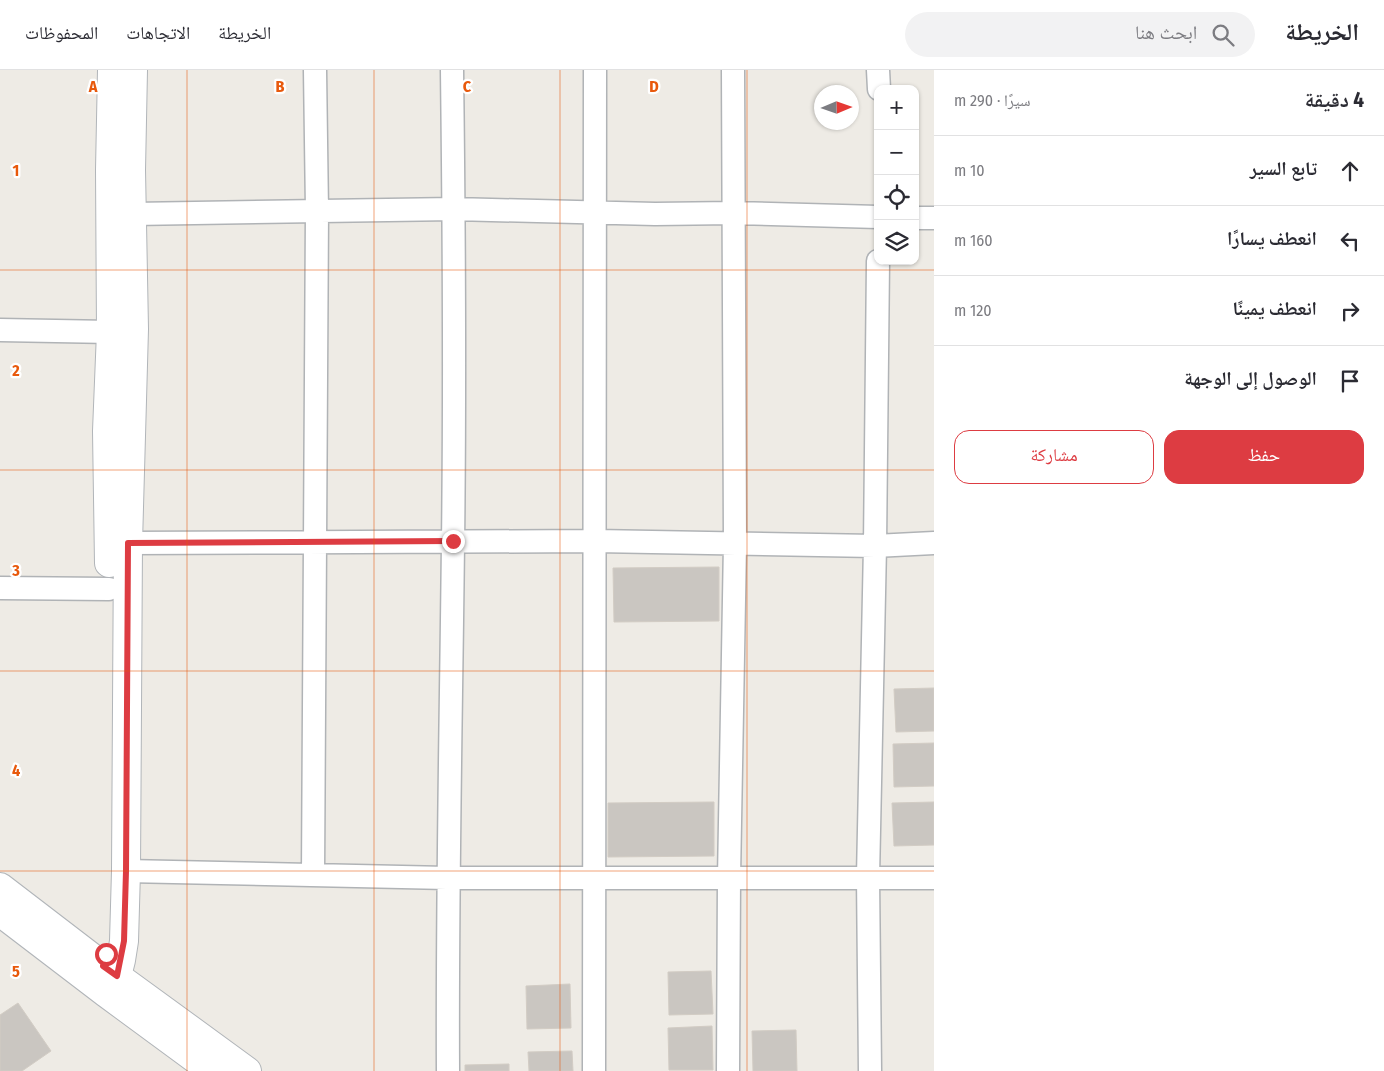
<!DOCTYPE html>
<html lang="ar">
<head>
<meta charset="utf-8">
<style>
  :root { --surface:#fff; --page:#f2f2f3; --text:#2b2b33; --muted:#7c7c81; --line:#e1e1e2; --accent:#dd3c42 }
  body { margin:0; font-family:"Fira Sans Condensed","Noto Naskh Arabic",sans-serif; background:var(--page); color:var(--text); direction:rtl }
  .controls { position:absolute; right:15px; top:15px; display:grid; overflow:hidden; border-radius:10px; box-shadow:0 1px 4px #0004 }
  .controls button { width:45px; height:45px; display:grid; place-items:center; padding:0; border:0; border-bottom:1px solid var(--line); background:var(--surface); color:var(--text); font:25px sans-serif }
  .compass { position:absolute; left:814px; top:15px; width:45px; height:45px; border-radius:50%; background:var(--surface); box-shadow:0 1px 4px #0004; rotate:88deg }
  .stop { position:absolute; width:15px; height:15px; margin:-11px; border:4px solid #dd3c42; border-radius:50%; background:#fff }
  .stop.end { background:#dd3c42; border-color:#fff; box-shadow:0 1px 5px #0008 }
  .list { margin:0; padding:0; list-style:none }
  h2 { display:flex; justify-content:space-between; align-items:center; height:65px; margin:0; padding:0 20px; font-size:21px }
  h2 small { font-size:16px; font-weight:400; color:var(--muted) }
  .list li { display:grid; grid-template-columns:32px 1fr auto; gap:15px; align-items:center; box-sizing:border-box; height:70px; padding:0 20px; border-top:1px solid var(--line) }
  .list b { display:block; font-size:19px; white-space:nowrap }
  .list em { font-size:16px; font-style:normal; color:var(--muted) }
  .actions { display:flex; gap:10px; padding:15px 20px }
  .actions a { flex:1; padding:11px 0; border:1px solid var(--accent); border-radius:15px; text-align:center; font-size:18px; color:var(--accent) }
  .actions .main { background:var(--accent); color:#fff }
  .icon { flex:none; width:28px; height:28px; fill:none; stroke:currentColor; stroke-width:2; stroke-linecap:round; stroke-linejoin:round }
  .map { position:relative; flex:none; width:934px; height:1001px; overflow:hidden; direction:ltr }
  header { display:flex; align-items:center; gap:30px; box-sizing:border-box; height:70px; padding:0 25px; background:var(--surface); border-bottom:1px solid var(--line) }
  header strong { font-size:24px }
  nav { display:flex; gap:28px; margin-inline-start:auto; font-size:18px }
  .search { width:350px; height:45px; background:var(--page); display:flex; align-items:center; gap:12px; box-sizing:border-box; padding:0 18px; border-radius:28px; color:var(--muted); font-size:19px }
  main { display:flex }
  aside { flex:1; background:var(--surface) }
  .map>svg:first-child { display:block }
</style>
</head>
<body>
<header>
<strong>الخريطة</strong>
<div class="search"><svg class="icon" aria-label="search" viewBox="0 0 24 24"><circle cx="10" cy="10" r="6"/><path d="M15 15l6 6"/></svg>ابحث هنا</div>
<nav><a>الخريطة</a><a>الاتجاهات</a><a>المحفوظات</a></nav>
</header>
<main>
<aside>
<h2>4 دقيقة<small>سيرًا · 290 m</small></h2>
<ul class="list">
<li><svg class="icon" aria-label="ahead" viewBox="0 0 24 24"><path d="M12 20V5M6 11l6-6 6 6"/></svg><div><b>تابع السير</b></div><em>10 m</em></li>
<li><svg class="icon" aria-label="left" viewBox="0 0 24 24"><path d="M17 20v-9H6M10 6l-5 5 5 5"/></svg><div><b>انعطف يسارًا</b></div><em>160 m</em></li>
<li><svg class="icon" aria-label="right" viewBox="0 0 24 24"><path d="M7 20v-9h11M14 6l5 5-5 5"/></svg><div><b>انعطف يمينًا</b></div><em>120 m</em></li>
<li><svg class="icon" aria-label="arrive" viewBox="0 0 24 24"><path d="M6 21V4h12l-3 4 3 4H6"/></svg><div><b>الوصول إلى الوجهة</b></div></li>
</ul>
<div class="actions"><a class="main">حفظ</a><a>مشاركة</a></div>
</aside>
<div class="map">
<svg width="934" height="1001" viewBox="0 0 934 1001">
  <rect width="100%" height="100%" fill="#eeebe5"/>
  <!-- building -->
  <path fill="#cac6c1" stroke="#d2ccc4" d="M719 497V551L614 552 613 498Z
    M934 618V661L896 662 894 619Z
    M934 673V716L894 717 893 674Z
    M714 732V786L608 787V733Z
    M934 732V775L894 776 892 733Z
    M711 901 713 944 669 945 668 902Z
    M570 914 571 958 527 959 526 916Z
    M18 933 51 981 22 1001H0V945Z
    M712 956 713 1000H669L668 958Z
    M796 960 797 1001H753L752 961Z
    M572 981 573 1001H529L528 982Z
    M509 994V1001H465V995Z"/>
  <g fill="none" stroke-linecap="round" stroke-linejoin="round">
    <defs>
      <path id="street" d="M878 0 879 19
        M133 144 454 139 655 144 733 143 878 147
        M915 148H934
        M0 260 111 262
        M128 473 596 471 875 476 934 473
        M0 518 109 519
        M126 801 447 808H934
        M313 805 317 141 315 0
        M448 1001C447 825 451 649 453 473 455 315 454 158 452 0
        M594 1001 595 0
        M728 1001 729 808 735 473 733 0
        M870 1001 868 807 875 476 878 191"/>
      <path id="secondary" d="M109 493 107 361 111 262 110 100 112 0
        M0 817 103 896 247 1001
        M0 842 106 923 212 1001
        M106 923 117 906 121 890 124 871 126 801 128 473 134 259 131 100 133 0"/>
    </defs>
    <!-- street casing -->
    <use href="#street" stroke="#b0b3b6" stroke-width="25"/>
    <!-- secondary casing -->
    <use href="#secondary" stroke="#b1b5b9" stroke-width="30"/>
    <!-- street -->
    <use href="#street" stroke="#fff" stroke-width="22"/>
    <!-- secondary -->
    <use href="#secondary" stroke="#fff" stroke-width="28"/>
  </g>
  <g fill="none" stroke-linecap="round" stroke-linejoin="round">
    <!-- route -->
    <path stroke="#dd3c42" stroke-width="6" d="M106 884 103 896 117 906 124 871 126 801 128 473 453 471"/>
  </g>
  <!-- grid -->
  <path fill="none" stroke="#e8590c" stroke-width="1" stroke-opacity="0.55" d="M187 0V1001M374 0V1001M560 0V1001M747 0V1001M0 200H934M0 400H934M0 601H934M0 801H934"/>
  <g font-size="16" text-anchor="middle" font-weight="bold" fill="#e8590c" stroke="#fff" stroke-width="4.5" stroke-linejoin="round" paint-order="stroke">
    <text x="93" y="22">A</text>
    <text x="280" y="22">B</text>
    <text x="467" y="22">C</text>
    <text x="654" y="22">D</text>
    <text x="16" y="106">1</text>
    <text x="16" y="306">2</text>
    <text x="16" y="506">3</text>
    <text x="16" y="706">4</text>
    <text x="16" y="907">5</text>
  </g>
</svg>
<div class="controls">
<button>+</button>
<button>−</button>
<button><svg class="icon" aria-label="locate" viewBox="0 0 24 24"><circle cx="12" cy="12" r="6"/><path d="M12 2v4M12 18v4M2 12h4M18 12h4"/></svg></button>
<button><svg class="icon" aria-label="layers" viewBox="0 0 24 24"><path d="M12 4l9 5-9 5-9-5zM3 14l9 5 9-5"/></svg></button>
</div>
<svg class="compass" viewBox="-18 -18 36 36"><path d="M0-13l5 13h-10z" fill="#e53935"/><path d="M0 13l5-13h-10z" fill="#7c7c81"/></svg>
<div class="stop" style="left:106px;top:884px"></div>
<div class="stop end" style="left:453px;top:471px"></div>
</div>
</main>
</body>
</html>
